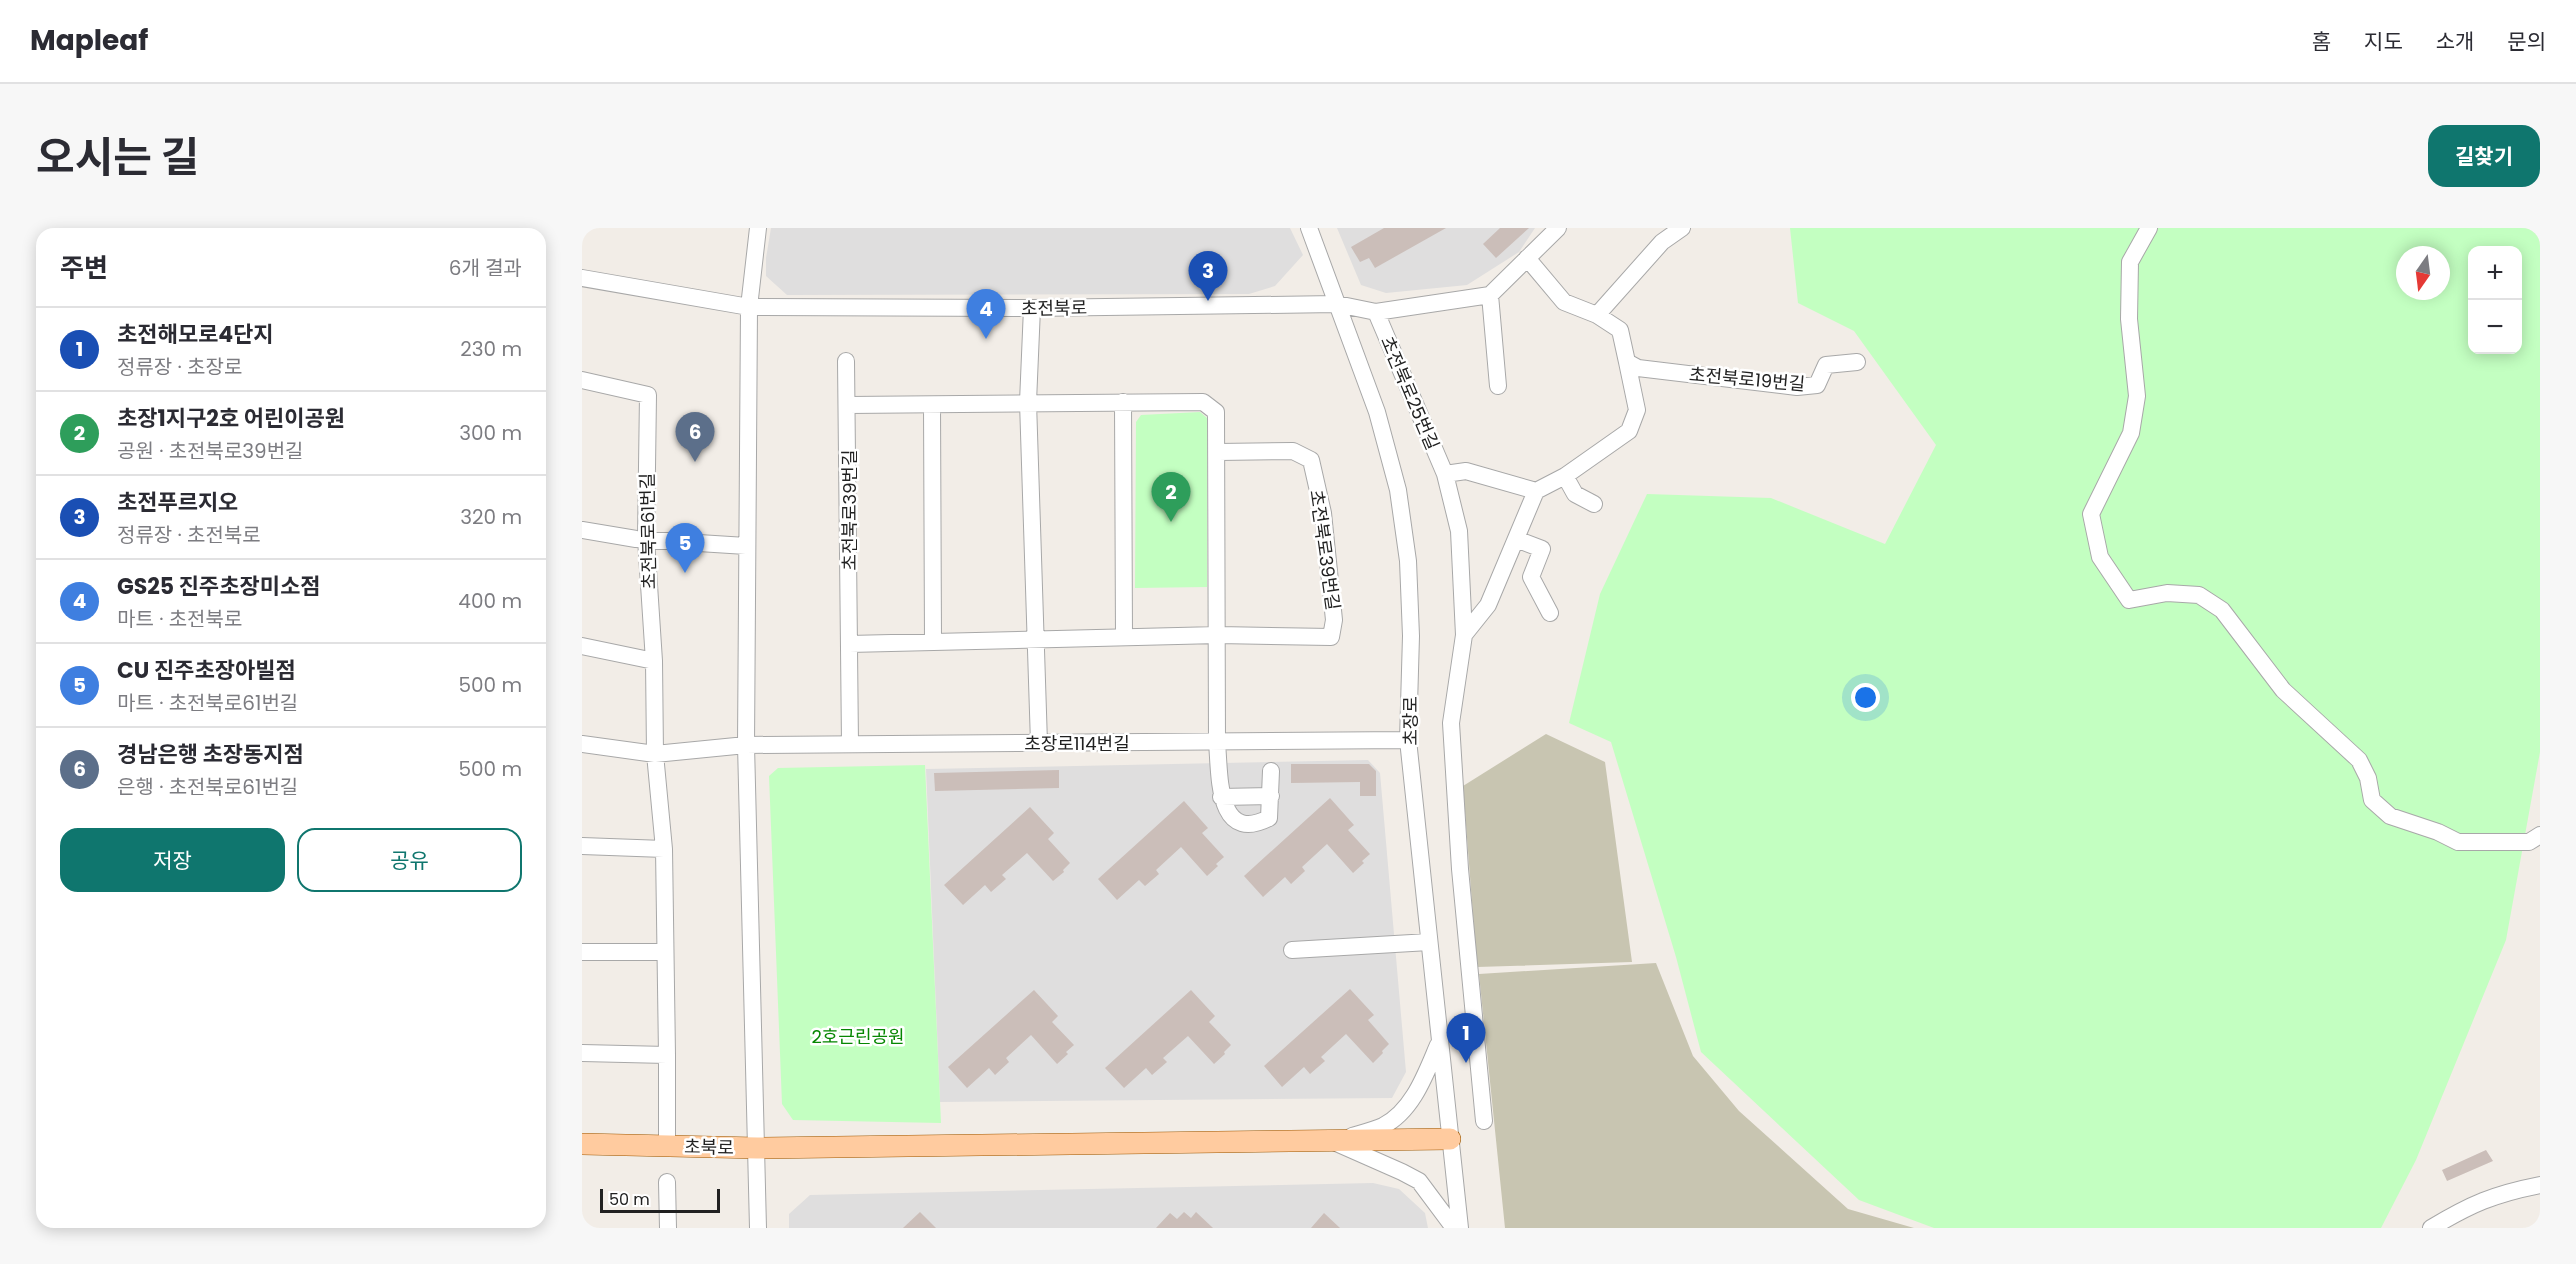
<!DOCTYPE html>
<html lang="ko">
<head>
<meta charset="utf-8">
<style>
  :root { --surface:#fff; --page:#f7f7f7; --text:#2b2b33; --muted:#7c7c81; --line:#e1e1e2; --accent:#0f766e }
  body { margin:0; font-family:Poppins,"Noto Sans KR",sans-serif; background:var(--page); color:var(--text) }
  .controls { position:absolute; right:18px; top:18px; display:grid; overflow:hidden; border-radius:12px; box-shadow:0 3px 15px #0003 }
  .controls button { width:54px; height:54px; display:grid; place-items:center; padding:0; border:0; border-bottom:2px solid var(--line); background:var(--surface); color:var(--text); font:30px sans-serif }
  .compass { position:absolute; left:1814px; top:18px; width:54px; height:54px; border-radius:50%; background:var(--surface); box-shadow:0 3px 15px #0003; rotate:194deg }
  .scale { position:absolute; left:18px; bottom:15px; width:120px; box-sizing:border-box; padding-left:6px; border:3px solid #212121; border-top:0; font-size:16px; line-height:21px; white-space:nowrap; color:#212121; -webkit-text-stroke:4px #fff; paint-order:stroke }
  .you { position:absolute; left:1284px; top:470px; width:21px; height:21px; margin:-15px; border:4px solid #fff; border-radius:50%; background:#1a73e8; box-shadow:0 0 0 9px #1a73e833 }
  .badge { display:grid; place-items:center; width:39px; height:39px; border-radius:50%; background:var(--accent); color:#fff; font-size:20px; font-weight:700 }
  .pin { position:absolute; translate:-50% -50px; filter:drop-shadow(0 2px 3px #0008) }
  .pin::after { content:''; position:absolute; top:32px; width:21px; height:18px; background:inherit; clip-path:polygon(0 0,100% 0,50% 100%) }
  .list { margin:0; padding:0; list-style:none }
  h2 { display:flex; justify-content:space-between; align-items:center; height:78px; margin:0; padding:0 24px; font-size:26px }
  h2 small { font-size:20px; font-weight:400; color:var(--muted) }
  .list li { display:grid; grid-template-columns:39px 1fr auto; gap:18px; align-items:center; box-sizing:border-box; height:84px; padding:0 24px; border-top:2px solid var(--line) }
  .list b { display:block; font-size:22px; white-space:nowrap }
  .list p { margin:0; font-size:20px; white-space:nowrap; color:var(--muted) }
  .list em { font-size:20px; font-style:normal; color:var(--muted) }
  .actions { display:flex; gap:12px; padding:18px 24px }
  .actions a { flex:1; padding:14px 0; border:2px solid var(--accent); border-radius:18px; text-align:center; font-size:21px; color:var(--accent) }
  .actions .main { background:var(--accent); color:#fff }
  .map { position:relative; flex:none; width:1958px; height:1000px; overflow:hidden; border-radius:18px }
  header { display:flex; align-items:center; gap:36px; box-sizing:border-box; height:84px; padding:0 30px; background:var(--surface); border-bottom:2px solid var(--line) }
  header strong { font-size:28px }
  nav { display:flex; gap:33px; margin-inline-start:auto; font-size:21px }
  .intro { display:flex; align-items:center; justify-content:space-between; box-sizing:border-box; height:144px; padding:0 36px }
  h1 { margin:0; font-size:42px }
  .button { padding:15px 27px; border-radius:18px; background:var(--accent); color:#fff; font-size:21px; font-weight:700 }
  main { display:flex; gap:36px; padding:0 36px }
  aside { flex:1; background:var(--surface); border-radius:18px; box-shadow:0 3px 15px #0003 }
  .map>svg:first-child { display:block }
</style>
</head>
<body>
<header>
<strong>Mapleaf</strong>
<nav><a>홈</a><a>지도</a><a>소개</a><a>문의</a></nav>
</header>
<div class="intro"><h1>오시는 길</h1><a class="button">길찾기</a></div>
<main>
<aside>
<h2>주변<small>6개 결과</small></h2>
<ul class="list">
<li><span class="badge" style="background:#1a4fb4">1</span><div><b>초전해모로4단지</b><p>정류장 · 초장로</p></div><em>230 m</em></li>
<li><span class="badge" style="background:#2e9e5b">2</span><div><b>초장1지구2호 어린이공원</b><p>공원 · 초전북로39번길</p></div><em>300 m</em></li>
<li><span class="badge" style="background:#1a4fb4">3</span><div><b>초전푸르지오</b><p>정류장 · 초전북로</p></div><em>320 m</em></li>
<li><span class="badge" style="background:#3f7fe0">4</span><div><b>GS25 진주초장미소점</b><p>마트 · 초전북로</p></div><em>400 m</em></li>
<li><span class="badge" style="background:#3f7fe0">5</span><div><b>CU 진주초장아빌점</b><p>마트 · 초전북로61번길</p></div><em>500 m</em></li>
<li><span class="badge" style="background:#5c6f8a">6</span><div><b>경남은행 초장동지점</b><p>은행 · 초전북로61번길</p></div><em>500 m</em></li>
</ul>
<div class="actions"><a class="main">저장</a><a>공유</a></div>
</aside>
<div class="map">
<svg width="1958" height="1000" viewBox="0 0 1958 1000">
  <rect width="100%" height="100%" fill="#f2ede7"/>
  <!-- residential -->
  <path fill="#dfdede" d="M189 0H708L721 27 693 58 667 66 205 67 184 48V30Z
    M755 0H953L937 24 885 57 804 65 779 57Z
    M786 532 798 545 824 844 810 870 358 874 344 541Z
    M791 955 817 961 843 985 846 1000H207V986L228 967Z"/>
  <!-- construction -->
  <path fill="#c8c5b1" d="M964 506 1023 534 1050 734 895 739 881 558Z
    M1074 735 1111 828 1157 883 1266 981 1332 1000H923L897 746Z"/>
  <!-- park -->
  <path fill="#c3ffc1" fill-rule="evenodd" d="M1208 0H1958V524L1924 712 1834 932 1799 1000H1352L1277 972 1119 824 1094 729 1029 514 987 495 1018 366 1065 266 1189 270 1303 316 1354 217 1272 103 1216 75ZM1890 22H1936V122H1890ZM1823 27H1859V63H1823Z
    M618 184 625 190V359L553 360 554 194 559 187Z
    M343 537 359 895 211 892 200 876 187 548 196 540Z"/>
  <!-- building -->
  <path fill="#cbbeb9" d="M802 0H864L793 40 787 30 778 34 769 19Z
    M918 0H947L914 30 901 16Z
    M709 536H787L794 543V568H778V554L709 555Z
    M477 542V560L353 563 352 545Z
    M748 570 772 597 766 602 788 626 780 633 782 635 771 645 745 616 720 639 723 643 709 656 703 649 681 669 662 648Z
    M602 573 626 600 620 605 642 629 634 636 636 638 625 648 599 619 574 642 577 646 563 658 557 652 535 672 516 651Z
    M448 579 472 605 466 611 488 635 481 642 482 644 471 653 445 625 420 647 424 651 409 664 403 657 381 677 362 657Z
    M768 761 792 787 786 792 807 816 800 823 801 825 791 835 764 806 739 829 743 833 728 846 722 839 700 859 682 838Z
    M452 762 476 788 470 794 492 817 484 824 486 826 475 836 449 807 424 830 427 834 413 847 407 840 385 860 366 839Z
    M609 762 633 788 627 794 649 817 642 824 643 826 632 836 606 808 581 830 585 834 570 847 564 840 542 860 523 840Z
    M1904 922 1911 933 1865 953 1860 942Z
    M338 984 354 1000H321Z
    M602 984 609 990 614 984 631 1000H574L588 985 595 991Z
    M742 985 758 1000H729Z"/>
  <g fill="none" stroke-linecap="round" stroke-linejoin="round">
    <defs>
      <path id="minor" d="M727 0 795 184 816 262 826 333 829 408 826 512 878 1000
        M1567 0 1548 34 1547 91 1555 168 1549 205 1509 286 1518 329 1547 372 1585 365 1617 367 1640 382 1701 462 1777 532 1786 550 1790 572 1808 588 1856 604 1876 614H1947L1958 607
        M945 30 982 74 1015 87 1038 102 1045 134 1056 140 1215 159 1235 157 1244 137 1275 134
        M0 50 167 79 450 80 755 76 794 84 908 67 976 0
        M908 67 916 158
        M450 80 446 174 457 515
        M794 84 863 246 877 303 882 407 869 495 878 641 902 893
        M1015 87 1080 14 1100 0
        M264 133 268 516
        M0 152 66 167 64 311 72 433 0 418
        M541 174 542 409
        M266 177 621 174 634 184 635 515C638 546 634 617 687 590L689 543
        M350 177 351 413
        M863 246 884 243 954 263
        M983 248 993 266 1012 276
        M0 302 54 311 164 318
        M934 311 960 321 949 349 968 385
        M882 407 906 377 954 263 983 248 1047 203 1055 182 1045 134
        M267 416 636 407 749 409 752 392 741 285 729 232 711 223 636 224
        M0 516 73 526 164 517 826 512
        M639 569 689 568
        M0 618 82 621
        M710 722 847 714
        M0 724H83
        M0 825 85 827 82 621 73 526 72 433
        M85 827V918
        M770 908C780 905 792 902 801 898 831 883 844 845 856 817
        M752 914 820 944 837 953 872 1000
        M85 954 86 1000
        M176 1000 164 517 167 79 176 0
        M1849 1000C1889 976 1912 966 1958 957"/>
      <path id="major" d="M0 916 175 920 868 911"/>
    </defs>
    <!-- minor casing -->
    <use href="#minor" stroke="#a8a8a8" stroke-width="18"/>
    <!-- major casing -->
    <use href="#major" stroke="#9e5800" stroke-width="22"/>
    <!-- minor -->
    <use href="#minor" stroke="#fff" stroke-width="16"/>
    <!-- major -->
    <use href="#major" stroke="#ffcb9f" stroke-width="21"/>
  </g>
  <g text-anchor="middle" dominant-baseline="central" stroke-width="5" stroke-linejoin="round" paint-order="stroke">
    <!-- street labels -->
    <g font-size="18" fill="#212121" stroke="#fff">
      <text transform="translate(472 80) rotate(-1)">초전북로</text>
      <text transform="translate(1165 151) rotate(5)">초전북로19번길</text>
      <text transform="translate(828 165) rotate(67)">초전북로25번길</text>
      <text transform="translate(267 282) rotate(-90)">초전북로39번길</text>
      <text transform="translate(66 303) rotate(-91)">초전북로61번길</text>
      <text transform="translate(743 322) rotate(82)">초전북로39번길</text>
      <text transform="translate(828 493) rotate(-90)">초장로</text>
      <text x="495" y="515">초장로114번길</text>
      <text transform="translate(127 919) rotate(1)">초북로</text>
    </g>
    <!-- park labels -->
    <g font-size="18" fill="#068702" stroke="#fff">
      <text x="276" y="808">2호근린공원</text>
    </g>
  </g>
</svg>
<div class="controls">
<button>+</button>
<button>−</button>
</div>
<svg class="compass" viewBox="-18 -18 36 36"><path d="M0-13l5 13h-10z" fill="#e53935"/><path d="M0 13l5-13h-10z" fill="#7c7c81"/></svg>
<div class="scale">50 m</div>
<div class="you"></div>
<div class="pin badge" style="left:884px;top:835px;background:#1a4fb4">1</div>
<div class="pin badge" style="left:589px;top:294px;background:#2e9e5b">2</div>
<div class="pin badge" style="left:626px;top:73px;background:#1a4fb4">3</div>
<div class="pin badge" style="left:404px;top:111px;background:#3f7fe0">4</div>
<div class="pin badge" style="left:103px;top:345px;background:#3f7fe0">5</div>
<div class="pin badge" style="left:113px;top:234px;background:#5c6f8a">6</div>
</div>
</main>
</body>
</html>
